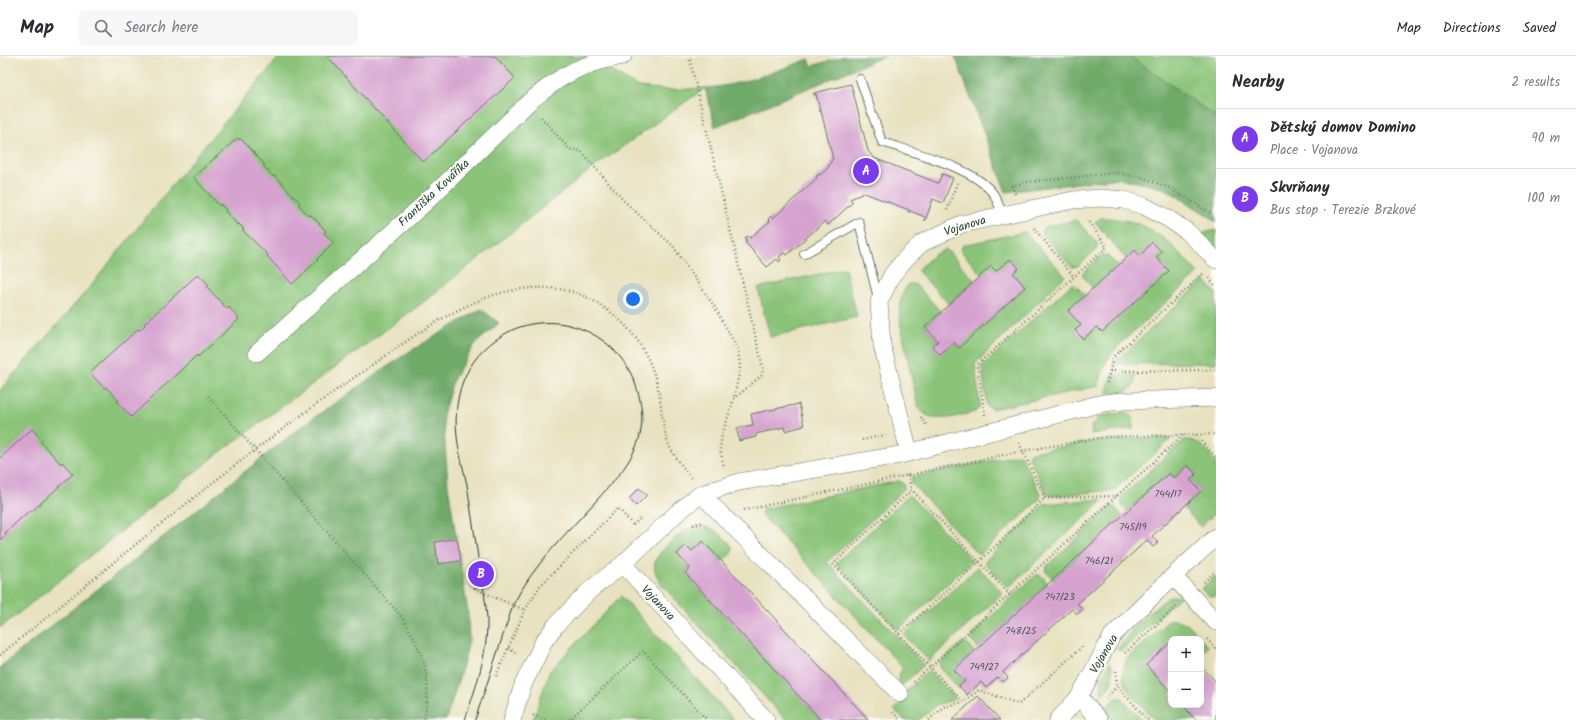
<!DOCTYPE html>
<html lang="en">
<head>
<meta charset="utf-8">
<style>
  :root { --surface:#fff; --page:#f7f7f7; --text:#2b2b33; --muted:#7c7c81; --line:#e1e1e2; --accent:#7c3aed }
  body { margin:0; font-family:Kalam,sans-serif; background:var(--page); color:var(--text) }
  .controls { position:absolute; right:12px; bottom:12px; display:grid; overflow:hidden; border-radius:8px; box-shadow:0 4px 16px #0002 }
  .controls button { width:36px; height:36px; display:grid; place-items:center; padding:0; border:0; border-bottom:1px solid var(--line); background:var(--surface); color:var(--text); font:20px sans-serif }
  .you { position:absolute; left:633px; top:243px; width:14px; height:14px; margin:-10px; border:3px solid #fff; border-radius:50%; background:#1a73e8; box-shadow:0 0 0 6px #1a73e833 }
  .badge { display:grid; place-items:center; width:26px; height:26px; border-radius:50%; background:var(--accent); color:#fff; font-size:13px; font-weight:700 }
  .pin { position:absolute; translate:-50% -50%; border:2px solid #fff; box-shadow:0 1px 4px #0006 }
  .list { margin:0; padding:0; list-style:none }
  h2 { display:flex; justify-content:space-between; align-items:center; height:52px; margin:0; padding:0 16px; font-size:17px }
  h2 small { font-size:13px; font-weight:400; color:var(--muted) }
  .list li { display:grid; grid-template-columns:26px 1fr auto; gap:12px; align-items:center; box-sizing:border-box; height:60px; padding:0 16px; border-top:1px solid var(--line) }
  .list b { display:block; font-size:15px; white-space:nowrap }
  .list p { margin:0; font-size:13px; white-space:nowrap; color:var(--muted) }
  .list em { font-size:13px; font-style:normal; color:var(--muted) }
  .icon { flex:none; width:22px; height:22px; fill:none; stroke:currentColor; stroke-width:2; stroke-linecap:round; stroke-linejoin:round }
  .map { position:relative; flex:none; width:1216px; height:664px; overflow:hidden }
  header { display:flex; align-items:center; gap:24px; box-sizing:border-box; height:56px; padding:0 20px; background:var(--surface); border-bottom:1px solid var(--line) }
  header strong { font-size:19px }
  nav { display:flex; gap:22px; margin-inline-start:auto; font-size:14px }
  .search { width:280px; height:36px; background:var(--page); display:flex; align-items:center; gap:10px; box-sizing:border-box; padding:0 14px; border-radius:8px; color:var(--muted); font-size:15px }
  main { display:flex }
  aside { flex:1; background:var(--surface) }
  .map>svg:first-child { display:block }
</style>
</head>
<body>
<header>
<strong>Map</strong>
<div class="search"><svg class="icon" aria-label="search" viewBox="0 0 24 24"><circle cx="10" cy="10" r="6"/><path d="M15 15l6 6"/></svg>Search here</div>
<nav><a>Map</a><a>Directions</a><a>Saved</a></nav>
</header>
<main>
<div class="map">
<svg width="1216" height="664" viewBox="0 0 1216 664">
  <rect width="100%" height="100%" fill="#fdfcf7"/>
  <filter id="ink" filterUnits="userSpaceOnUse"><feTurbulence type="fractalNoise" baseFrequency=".025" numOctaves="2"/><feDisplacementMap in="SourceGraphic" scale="8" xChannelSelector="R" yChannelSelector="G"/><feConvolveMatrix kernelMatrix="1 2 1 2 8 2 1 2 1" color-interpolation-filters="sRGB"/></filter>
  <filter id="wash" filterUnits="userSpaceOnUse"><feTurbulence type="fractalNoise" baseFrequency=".012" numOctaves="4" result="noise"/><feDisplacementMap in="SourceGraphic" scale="16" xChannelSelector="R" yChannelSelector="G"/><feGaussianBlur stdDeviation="0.9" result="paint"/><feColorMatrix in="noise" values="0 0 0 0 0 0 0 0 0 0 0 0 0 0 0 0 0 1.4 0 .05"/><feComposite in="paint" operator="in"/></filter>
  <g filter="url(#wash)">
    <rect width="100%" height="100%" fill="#e8e2c0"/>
    <!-- green -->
    <path fill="#8bc479" stroke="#558056" d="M280 0H592L611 15 638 31 670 34 705 32 590 114 422 247 215 400 0 572V334L84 238 195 101Z
      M1129 0H1216V61L1131 1Z
      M1101 162C1148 162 1168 184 1198 217L1118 290 1106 306 1098 330 992 353 987 350 982 310 1073 227 1085 239 1081 269 1075 274 1083 283 1097 271 1161 196 1152 187 1140 200 1126 203 1095 166Z
      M1076 164 1097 187V193L1078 210 1072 211 1043 179 1042 175 1044 171Z
      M1216 174V194L1202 179 1204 177Z
      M1025 176 1065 220 975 308 980 350 975 356C955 360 929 372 917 348L901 270C899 255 899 240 908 228H915L941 256 925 271 938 285 932 290 940 299 954 286 959 292 1025 231 1013 217 1019 212 1010 203 996 215 991 210 982 219 962 196 961 194 963 189Z
      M946 193 975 225 949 248 917 214 934 199Z
      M1102 199 1108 200 1118 210 1093 233 1083 220V217Z
      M845 212 857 261 770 281 758 232Z
      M1204 224 1216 237V307L1113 308Z
      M1111 319H1135V328C1128 338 1119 336 1107 337Z
      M1127 356 1133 361V373L1091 378 1092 369 1100 360Z
      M1169 382 1170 384 1114 434 1051 440 1046 437 1029 401 1030 397 1033 396 1094 385Z
      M1184 384C1201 383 1206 395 1216 407V456L1201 471 1183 451 1201 435 1190 424 1196 418 1188 409 1174 422 1169 417 1127 455 1122 450 1121 441Z
      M1017 399 1021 400 1040 437V443L979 499 911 427 912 421Z
      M899 425C903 426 904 429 904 433L827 506 924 609 900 631C896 624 899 618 903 612L761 458 763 453Z
      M909 439 972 505 899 573H897L836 507Z
      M1101 443 1102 445 1008 532 984 506 1044 448Z
      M1110 451H1115L1122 460 1053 523 1045 515 1047 510Z
      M697 470C714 470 721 479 732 490 734 498 727 501 722 505L703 485 692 495 690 512 685 517 821 664H786L662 529C647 508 657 499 673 484 681 477 687 472 697 470Z
      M978 511 1003 537 929 605 903 579Z
      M1036 519H1041L1048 528 978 592 971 584 972 578Z
      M1216 520V540H1210L1201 533Z
      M621 540 734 664H533L549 616Z
      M1173 540 1180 541 1121 595 1117 593 1136 569 1167 542Z
      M1170 564C1187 562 1198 579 1208 591L1201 597V583H1171V586L1146 609 1171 636V649H1183L1196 664H1155L1130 637 1123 623V614L1127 602Z
      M962 587 968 588 974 596 965 625 959 630V633L940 611V606Z
      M1109 607 1112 610C1112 625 1114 628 1102 638L1101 626Z
      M929 615 954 640V643L953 644 936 649 919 664H904L894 654 909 639 906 635Z
      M1116 642H1122L1142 664H1121L1120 662 1112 664 1105 652Z"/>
    <!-- forest -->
    <path fill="#70aa69" stroke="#48744e" d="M845 0H885L715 71 705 32C741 30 775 15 809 3L812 10Z
      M955 0H1129L1131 1 1216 61V166L1210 161 1166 133 1120 122 1006 136Z
      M481 253 499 267 475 288 453 324 443 359 448 429 468 556 469 584 464 606 446 664H0V611L302 370 407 297Z"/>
    <g id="blocks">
      <!-- building -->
      <path fill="#d6a3d0" d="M327 0H495L515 22 423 106Z
        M851 28 868 95 874 102 938 127 942 118 953 122 943 147 933 143 925 165V161L910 155 909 156H908L909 154 862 136V138L850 143 853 146 828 169 825 165 787 199 784 196 779 201 781 204 779 206 777 203 767 211 745 186 747 185 745 182 748 180 750 182 770 165 768 163 771 160 773 162 817 122 816 120 819 118 820 119 828 112 832 103H833L821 55H819L820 54 816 38 814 39V37Z
        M238 82 239 84 241 83 265 109 263 110 274 121 275 120 300 147 299 149 309 160 311 159 326 175 324 177 334 187 317 203 318 204 292 228 267 200 268 199 242 174 244 173 239 168 238 169 225 155 226 154 221 148 220 150 193 121Z
        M1152 186 1162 196 1156 201 1169 215 1102 276 1097 271 1083 283 1075 274 1081 269 1068 255 1135 194 1140 200Z
        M1010 203 1019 212 1013 217 1025 231 959 292 954 286 940 299 932 290 938 285 925 271 991 210 996 215Z
        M198 218 209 229 207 231 227 253 229 251 239 263 198 301 197 299 131 361 117 346 119 345 106 331 104 332 90 317 138 273 140 274 145 269 144 268Z
        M799 348 804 370 785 375 784 371 756 378V381L739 385 737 372 753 369 751 358Z
        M32 373 42 384 41 386 61 408 62 406 73 418 31 456 30 454 5 477 7 478 0 484V402Z
        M1188 409 1196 419 1190 424 1201 435 1152 480 1158 487 1153 491 1147 484 1077 548 1083 553 1077 558 1072 553 1003 616 1008 622 1003 626 998 621 986 632 981 626 967 639 959 630 965 625 954 614 1169 417 1174 422Z
        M639 432 647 439 636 450 629 443Z
        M457 482 461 505 438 508 435 486Z
        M703 485 840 633 869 664H821L685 517 690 512 677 498 686 489 692 495Z
        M1171 586V636L1146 609Z
        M1201 610 1216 626V664H1196L1183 649H1201Z
        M978 640 1000 664H952Z"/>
    </g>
  </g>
  <g filter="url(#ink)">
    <use href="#blocks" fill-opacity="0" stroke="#657765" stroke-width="1"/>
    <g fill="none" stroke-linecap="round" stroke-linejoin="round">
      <defs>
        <path id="lane" d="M860 23 882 86C912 96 977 112 994 139 998 145 1000 153 1002 159
          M804 198 859 166 878 242"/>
        <path id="street" d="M257 297 425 147 529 46C542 36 555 24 570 17 584 9 608 3 623 0
          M909 396 882 289 879 246 892 219 906 202 922 187 962 168 1073 144 1102 142 1124 144 1144 150 1167 162 1188 176 1216 204
          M701 438 900 638
          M623 508 766 664
          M1173 520 1216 566
          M1079 641 1099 664
          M512 664 523 629 544 585 556 569 590 534 623 508 677 457 701 438 739 426 900 399 1103 347 1124 345 1216 342
          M1058 664 1079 641 1112 580 1173 520 1216 481"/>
      </defs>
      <!-- lane casing -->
      <use href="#lane" stroke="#657765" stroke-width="10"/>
      <!-- street casing -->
      <use href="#street" stroke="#657765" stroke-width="18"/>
      <!-- path -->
      <path stroke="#657765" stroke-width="2.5" stroke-dasharray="1 3" stroke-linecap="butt" d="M689 0 763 312 762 319 734 343 722 379 720 393 724 411
        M541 61 569 93 581 95 624 145 673 190 714 250 738 293 740 312 734 342
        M1015 138 1012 130 1027 126 1116 117 1141 121 1172 133 1212 158
        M947 154 957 127
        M1034 172 1074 221
        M1209 222 1216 231
        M1110 315 1216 314
        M1107 327 1113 301 1204 217
        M208 340 401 560C424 598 433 619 424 664
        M985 359 977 309 1107 191 1086 162
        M921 361 927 370
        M1196 379 1216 402
        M862 384 886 379
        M1019 387 1045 442 1117 440
        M907 419 912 434
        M744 454 1022 395 1106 381 1216 378
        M633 469 641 462
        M693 469 704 466
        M473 520 475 533 525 554
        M1204 526 1216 515
        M1010 539 912 434 833 508 963 646 979 634 1019 648 1084 589
        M899 578 980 505 1045 442
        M1207 583 1216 593
        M508 592 518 598
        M1125 597 1176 551
        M0 599C117 505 232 406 355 321 398 292 441 257 491 240 521 230 561 227 590 243 626 262 649 293 658 332 662 350 662 371 668 387 672 398 684 412 691 422
        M1116 615 1117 630 1148 664
        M496 620 525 554 540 530 618 452 633 469
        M914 626 1183 379
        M1106 643 1117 630
        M893 656 900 664
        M533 659 545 664
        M569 664 643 595 707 664
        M929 664 943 651 963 646"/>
      <!-- lane -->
      <use href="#lane" stroke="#fff" stroke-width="8"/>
      <!-- street -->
      <use href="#street" stroke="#fff" stroke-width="17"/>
      <!-- tram -->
      <path stroke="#1f3d34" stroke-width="1" d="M465 664C476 630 488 598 487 562 486 544 482 525 479 508 475 481 471 455 467 429 464 415 460 401 458 388 451 343 463 303 503 279 525 265 555 263 579 272 604 281 622 298 633 322 642 343 646 369 636 391 627 412 611 428 596 445 566 478 533 509 513 549L475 664"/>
    </g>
  </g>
  <g text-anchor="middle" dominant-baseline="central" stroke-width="4" stroke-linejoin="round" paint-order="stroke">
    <!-- number labels -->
    <g font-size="10" fill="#4d565b">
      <text x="1168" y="438">744/17</text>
      <text x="1133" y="471">745/19</text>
      <text x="1099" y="505">746/21</text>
      <text x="1060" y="541">747/23</text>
      <text x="1021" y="575">748/25</text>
      <text x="984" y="611">749/27</text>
    </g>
    <!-- street labels -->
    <g font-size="12" fill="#1f3d34" stroke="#fdfcf7">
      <text transform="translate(434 137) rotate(-43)">Františka Kováříka</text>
      <text transform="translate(965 170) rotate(-17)">Vojanova</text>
      <text transform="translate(658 547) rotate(47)">Vojanova</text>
      <text transform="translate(1104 598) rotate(-59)">Vojanova</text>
    </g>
  </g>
</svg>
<div class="controls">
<button>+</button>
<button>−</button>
</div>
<div class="you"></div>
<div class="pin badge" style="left:866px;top:115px">A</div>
<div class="pin badge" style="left:481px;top:518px">B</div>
</div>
<aside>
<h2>Nearby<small>2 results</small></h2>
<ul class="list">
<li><span class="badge">A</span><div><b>Dětský domov Domino</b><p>Place · Vojanova</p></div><em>90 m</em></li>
<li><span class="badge">B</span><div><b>Skvrňany</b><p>Bus stop · Terezie Brzkové</p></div><em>100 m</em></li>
</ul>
</aside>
</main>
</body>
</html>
